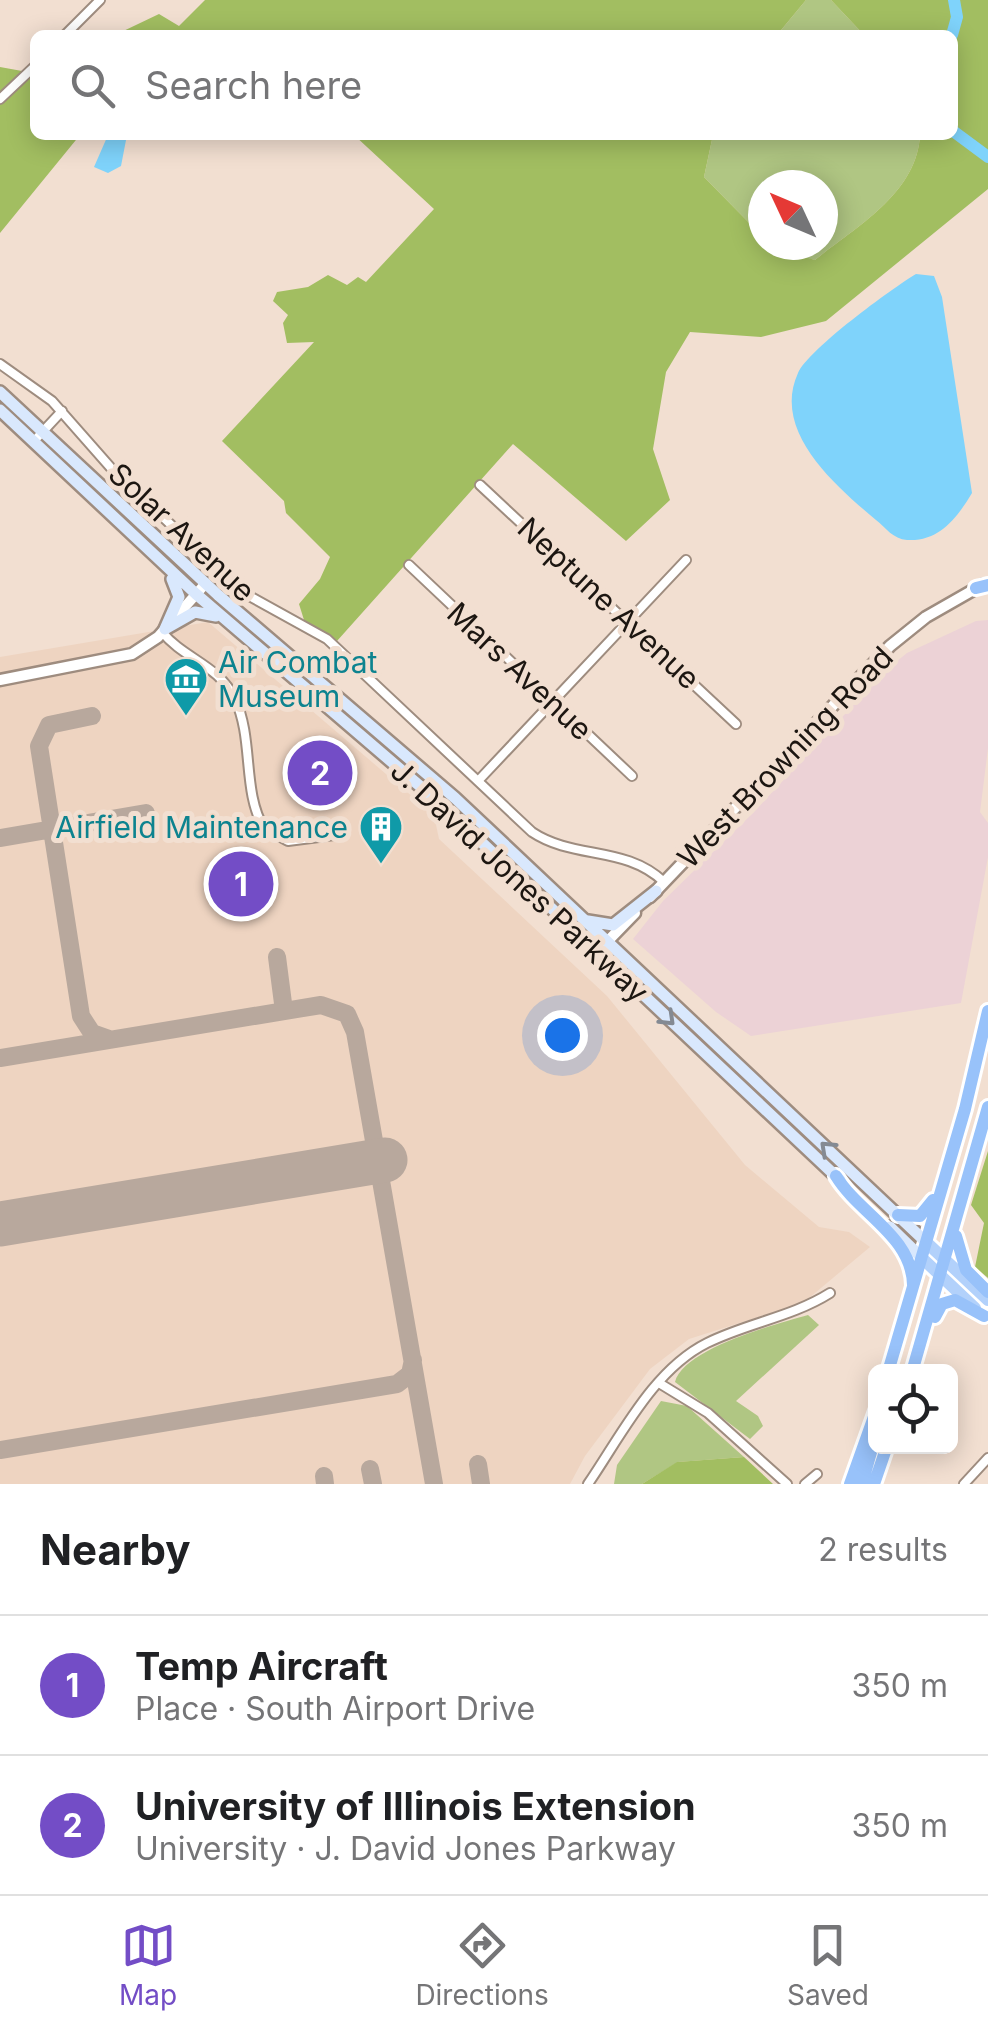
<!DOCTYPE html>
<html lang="en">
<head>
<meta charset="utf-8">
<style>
  :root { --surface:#fff; --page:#f2f2f2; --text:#202124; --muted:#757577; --line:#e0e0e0; --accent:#734dc6 }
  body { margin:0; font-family:Inter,sans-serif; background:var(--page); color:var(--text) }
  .controls { position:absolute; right:30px; bottom:30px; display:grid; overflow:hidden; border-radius:15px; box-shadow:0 5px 25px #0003 }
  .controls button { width:90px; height:90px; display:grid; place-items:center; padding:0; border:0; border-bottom:2px solid var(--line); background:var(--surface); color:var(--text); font:50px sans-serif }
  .compass { position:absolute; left:748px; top:170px; width:90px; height:90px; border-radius:50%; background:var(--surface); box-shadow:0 5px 25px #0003; rotate:314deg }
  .you { position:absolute; left:562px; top:1035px; width:35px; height:35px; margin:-25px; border:8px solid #fff; border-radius:50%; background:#1a73e8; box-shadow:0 0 0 15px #1a73e833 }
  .badge { display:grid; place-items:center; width:65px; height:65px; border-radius:50%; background:var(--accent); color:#fff; font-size:32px; font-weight:700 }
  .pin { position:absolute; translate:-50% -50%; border:5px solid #fff; box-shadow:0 2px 10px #0006 }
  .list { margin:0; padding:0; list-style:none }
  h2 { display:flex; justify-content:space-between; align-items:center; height:130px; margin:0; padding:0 40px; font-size:42px }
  h2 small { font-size:32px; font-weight:400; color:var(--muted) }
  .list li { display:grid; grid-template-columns:65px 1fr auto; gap:30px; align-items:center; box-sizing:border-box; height:140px; padding:0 40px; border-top:2px solid var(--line) }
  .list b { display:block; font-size:38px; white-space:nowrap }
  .list p { margin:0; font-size:32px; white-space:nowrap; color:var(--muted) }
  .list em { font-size:32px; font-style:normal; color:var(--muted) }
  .icon { flex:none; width:55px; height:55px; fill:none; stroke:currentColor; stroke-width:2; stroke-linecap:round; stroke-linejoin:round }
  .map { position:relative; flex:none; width:988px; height:1484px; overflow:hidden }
  .search { position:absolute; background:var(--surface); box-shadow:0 5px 25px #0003; left:30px; right:30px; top:30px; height:110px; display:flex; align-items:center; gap:25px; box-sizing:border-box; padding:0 35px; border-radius:15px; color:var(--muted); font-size:38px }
  .sheet { height:410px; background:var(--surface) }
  nav { display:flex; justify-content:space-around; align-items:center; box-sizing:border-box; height:140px; border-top:2px solid var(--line); background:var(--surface); font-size:28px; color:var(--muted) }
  nav a { display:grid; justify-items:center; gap:5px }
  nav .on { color:var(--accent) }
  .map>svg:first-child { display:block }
</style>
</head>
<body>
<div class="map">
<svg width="988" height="1484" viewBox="0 0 988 1484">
  <rect width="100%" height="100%" fill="#f2dfd1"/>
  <!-- commercial -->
  <path fill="#ecd2d6" d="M988 620V748L980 812 988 823V857L961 1003 751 1036 716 1012 633 939 663 901 753 813 886 670 907 653 976 621Z"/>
  <!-- built -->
  <path fill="#eed4c1" d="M208 622 434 815 439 839 607 996 745 1165 819 1227 849 1232 870 1247 803 1303 689 1339 650 1369 585 1456 570 1484H0V657Z"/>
  <!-- green -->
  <path fill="#b0c683" d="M806 0H831L864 35H777Z
    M713 135H920C917 193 857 226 815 260L789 254 775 245H823V185H763V237L704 177Z
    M808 1315 819 1325 736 1401 758 1416 763 1426 750 1439 675 1382C683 1349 776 1324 808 1315Z
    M661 1401 687 1406 744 1457 678 1462 642 1484H614L617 1465Z"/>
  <!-- forest -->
  <path fill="#a2be61" d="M205 0H806L777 35H115L159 14 179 26Z
    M831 0H988V189L826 321 761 337 690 332 666 372 653 449 670 500 626 541 513 444 337 641 304 620 299 604 320 579 330 557 286 513 284 501 222 441 314 342 287 343 283 323 288 315 273 301 277 292 308 287 328 275 347 285 358 277 366 282 434 209 354 135H713L704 177 763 237V245L815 260C857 226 917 193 920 135H953V35H864Z
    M35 65V135H80L0 233V67L22 71Z
    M988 1151V1278L975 1267 984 1223 971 1205Z
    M744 1457 773 1484H642L677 1462Z"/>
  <!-- water -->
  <path fill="#7fd3fb" d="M108 135H127L121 166 108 173 94 167Z
    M916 274 934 276 942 297 972 493C957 518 939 542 907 540 893 539 886 528 876 520 837 487 771 432 798 373 809 349 891 289 916 274Z"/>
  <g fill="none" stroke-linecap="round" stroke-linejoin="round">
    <!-- river -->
    <path stroke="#7fd3fb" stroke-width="12" d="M952 35 957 17 954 0
      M953 131 988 157"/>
    <!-- taxiway -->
    <path stroke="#b8a89d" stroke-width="18" d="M92 716 49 725 39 746 81 1016 92 1033 109 1039
      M1 838 146 813
      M277 957 284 1011
      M0 1058 321 1005 347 1014 355 1032 434 1484
      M0 1450 397 1384 410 1374 413 1360
      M478 1464 481 1484
      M370 1469 373 1484
      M324 1476 325 1484"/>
    <!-- runway -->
    <path stroke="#b8a89d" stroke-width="45" d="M0 1224 385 1160"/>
    <defs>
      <path id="minor" d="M65 35 100 0
        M0 99 35 66
        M0 364 52 401 111 468 242 592 327 639 532 832C574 860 625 845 664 882
        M34 441 62 411
        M480 485 736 724
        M409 565 632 776
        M162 632C184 659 219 665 235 699 254 739 242 792 264 828L288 841 342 834
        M478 781 686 560
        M659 1383 708 1413 787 1484
        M588 1484C621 1436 653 1370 707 1343 747 1323 792 1317 830 1293
        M805 1484 817 1474
        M964 1484 988 1458"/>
      <path id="tertiary" d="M0 680 132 654 158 637 206 583
        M650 897 890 646 926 617 982 585
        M602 947 635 913"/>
      <path id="secondary" d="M0 392 218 595 455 798 927 1243
        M0 410 196 594 442 805 840 1180
        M165 629 179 597 172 579
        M165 629 195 612 216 616
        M588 921 613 925 656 891
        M890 1227 923 1259"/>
      <path id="primary" d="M927 1243 988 1300
        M923 1259 975 1308"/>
      <path id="trunk" d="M976 588 988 585
        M836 1176C859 1214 912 1236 913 1285
        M898 1215 920 1216 933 1200
        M956 1236 966 1270 988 1292
        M935 1317 942 1304 955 1300 984 1316
        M888 1372 965 1109 988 1011
        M912 1372 988 1107
        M850 1484 876 1411
        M862 1484 875 1438
        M874 1484 887 1446"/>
    </defs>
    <!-- minor casing -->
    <use href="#minor" stroke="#9e8c7f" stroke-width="12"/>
    <!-- tertiary casing -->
    <use href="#tertiary" stroke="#9e8c7f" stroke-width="15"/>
    <!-- secondary casing -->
    <use href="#secondary" stroke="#9e8c7f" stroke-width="16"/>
    <!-- primary casing -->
    <use href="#primary" stroke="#fff" stroke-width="18"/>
    <!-- trunk casing -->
    <use href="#trunk" stroke="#fff" stroke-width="18"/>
    <!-- minor -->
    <use href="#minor" stroke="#fff" stroke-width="8"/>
    <!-- tertiary -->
    <use href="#tertiary" stroke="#fff" stroke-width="10"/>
    <!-- secondary -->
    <use href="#secondary" stroke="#d9e8fd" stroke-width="11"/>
    <!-- primary -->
    <use href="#primary" stroke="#b2d1fb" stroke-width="12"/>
    <!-- trunk -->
    <use href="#trunk" stroke="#98c2fa" stroke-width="12"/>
  </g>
  <!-- one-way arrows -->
  <defs><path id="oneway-chevron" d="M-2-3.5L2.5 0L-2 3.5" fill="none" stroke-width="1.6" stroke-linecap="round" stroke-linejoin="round" transform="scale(2.5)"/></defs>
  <g stroke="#848a93">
    <use href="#oneway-chevron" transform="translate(668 1019) rotate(44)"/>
    <use href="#oneway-chevron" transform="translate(827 1148) rotate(-137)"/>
  </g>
  <!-- icons -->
  <defs>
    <symbol id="museum-pin" viewBox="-11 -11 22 30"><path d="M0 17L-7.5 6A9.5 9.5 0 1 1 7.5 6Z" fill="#0f9aa8" stroke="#f2dfd1"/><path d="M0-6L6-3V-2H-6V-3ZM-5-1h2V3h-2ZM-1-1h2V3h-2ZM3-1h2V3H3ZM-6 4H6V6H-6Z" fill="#fff"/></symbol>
    <symbol id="building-pin" viewBox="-11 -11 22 30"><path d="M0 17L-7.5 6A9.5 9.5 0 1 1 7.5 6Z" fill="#0f9aa8" stroke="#f2dfd1"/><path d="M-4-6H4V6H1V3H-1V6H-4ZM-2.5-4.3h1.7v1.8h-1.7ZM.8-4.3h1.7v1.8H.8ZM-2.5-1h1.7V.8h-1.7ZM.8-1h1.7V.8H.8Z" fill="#fff"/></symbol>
  </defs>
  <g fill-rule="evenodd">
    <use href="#museum-pin" x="161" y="654" width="50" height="68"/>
    <use href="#building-pin" x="356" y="802" width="50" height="68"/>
  </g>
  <g text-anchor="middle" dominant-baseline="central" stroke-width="10" stroke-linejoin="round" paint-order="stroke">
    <!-- street labels -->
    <g font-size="30" fill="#1c1611" stroke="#f2dfd1">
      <text transform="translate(182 532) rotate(43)">Solar Avenue</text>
      <text transform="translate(609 603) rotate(43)">Neptune Avenue</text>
      <text transform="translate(520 671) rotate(43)">Mars Avenue</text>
      <text transform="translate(785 757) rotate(-46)">West Browning Road</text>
      <text transform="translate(520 881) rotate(43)">J. David Jones Parkway</text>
    </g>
    <!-- culture labels -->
    <g font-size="30" fill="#0d838f" stroke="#f2dfd1" text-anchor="start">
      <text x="218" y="662">Air Combat<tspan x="218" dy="34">Museum</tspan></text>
      <text x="348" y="827" text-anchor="end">Airfield Maintenance</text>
    </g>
  </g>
</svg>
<div class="controls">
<button><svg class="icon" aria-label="locate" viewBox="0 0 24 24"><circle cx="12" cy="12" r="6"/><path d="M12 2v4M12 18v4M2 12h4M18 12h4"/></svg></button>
</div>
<svg class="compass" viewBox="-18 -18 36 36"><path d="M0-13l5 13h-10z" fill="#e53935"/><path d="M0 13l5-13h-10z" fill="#757577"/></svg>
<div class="you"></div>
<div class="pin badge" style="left:241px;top:884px">1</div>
<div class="pin badge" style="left:320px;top:773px">2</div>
<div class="search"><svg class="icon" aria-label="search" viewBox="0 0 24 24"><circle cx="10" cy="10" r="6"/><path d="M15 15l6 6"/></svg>Search here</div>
</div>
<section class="sheet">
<h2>Nearby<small>2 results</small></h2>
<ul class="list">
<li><span class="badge">1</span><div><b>Temp Aircraft</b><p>Place · South Airport Drive</p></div><em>350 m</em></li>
<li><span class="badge">2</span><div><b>University of Illinois Extension</b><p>University · J. David Jones Parkway</p></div><em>350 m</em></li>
</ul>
</section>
<nav>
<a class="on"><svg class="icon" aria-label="map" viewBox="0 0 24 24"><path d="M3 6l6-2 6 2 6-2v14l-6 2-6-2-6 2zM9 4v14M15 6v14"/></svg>Map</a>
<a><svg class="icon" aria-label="directions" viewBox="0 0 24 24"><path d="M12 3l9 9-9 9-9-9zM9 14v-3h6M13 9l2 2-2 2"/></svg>Directions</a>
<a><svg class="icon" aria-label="saved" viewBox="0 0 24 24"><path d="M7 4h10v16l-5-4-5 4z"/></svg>Saved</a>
</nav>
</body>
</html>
